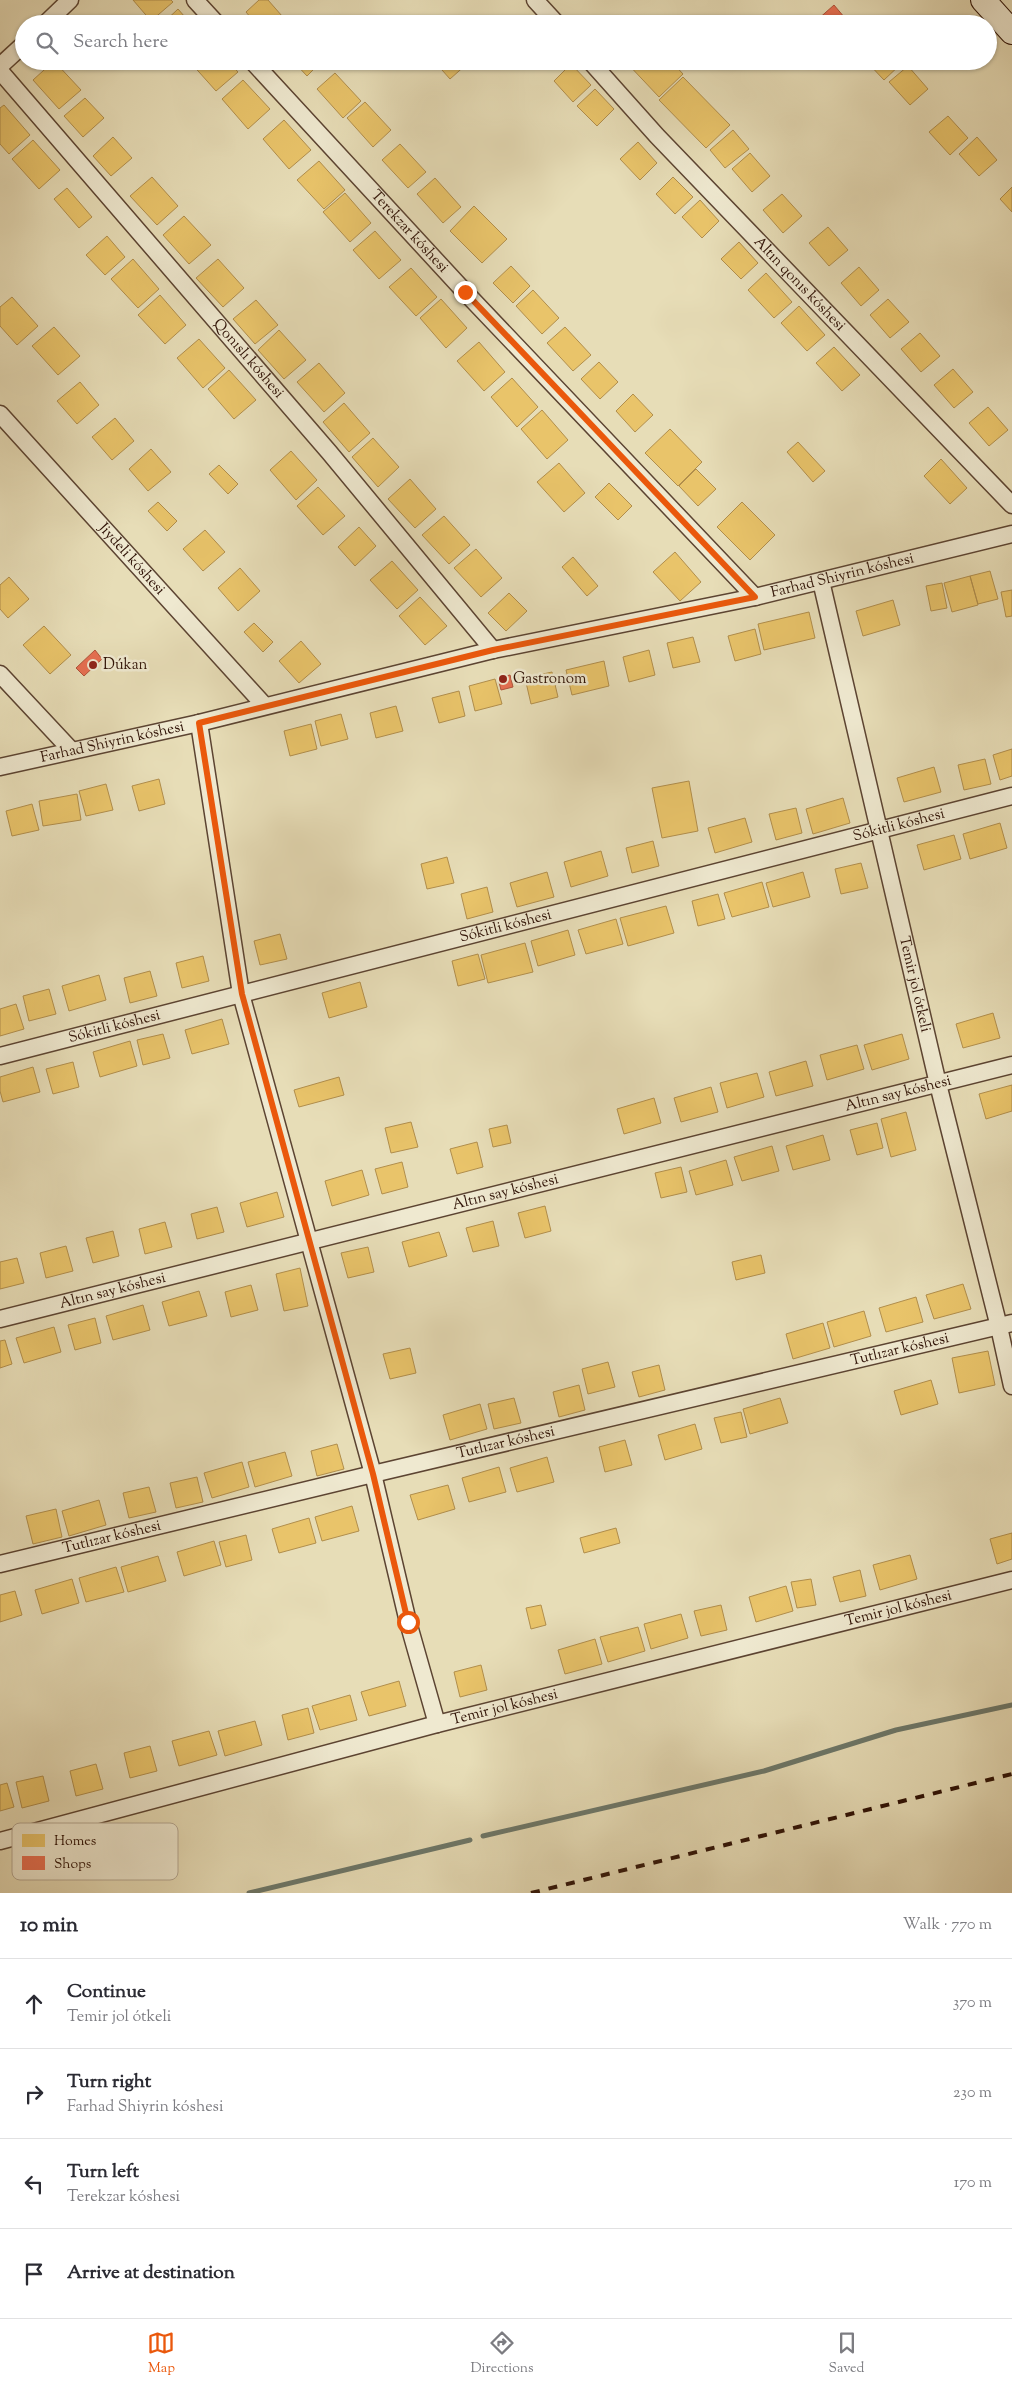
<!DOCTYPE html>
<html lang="en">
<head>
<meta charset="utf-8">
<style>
  :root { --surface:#fff; --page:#f2f2f3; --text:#2b2b33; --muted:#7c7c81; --line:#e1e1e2; --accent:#ea580c }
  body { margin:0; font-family:"Sorts Mill Goudy",serif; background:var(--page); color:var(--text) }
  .stop { position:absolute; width:15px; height:15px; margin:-11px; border:4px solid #ea580c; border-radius:50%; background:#fff }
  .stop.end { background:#ea580c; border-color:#fff; box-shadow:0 1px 5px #0008 }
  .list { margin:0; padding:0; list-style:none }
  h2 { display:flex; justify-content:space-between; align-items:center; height:65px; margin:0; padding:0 20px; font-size:21px }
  h2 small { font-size:16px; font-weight:400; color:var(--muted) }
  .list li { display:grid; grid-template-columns:32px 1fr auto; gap:15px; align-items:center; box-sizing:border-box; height:90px; padding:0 20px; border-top:1px solid var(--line) }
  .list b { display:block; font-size:19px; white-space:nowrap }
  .list p { margin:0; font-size:16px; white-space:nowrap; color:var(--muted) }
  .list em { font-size:16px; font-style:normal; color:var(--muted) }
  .icon { flex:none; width:28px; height:28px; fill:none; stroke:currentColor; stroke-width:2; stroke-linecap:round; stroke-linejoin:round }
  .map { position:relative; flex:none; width:1012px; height:1893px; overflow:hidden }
  .search { position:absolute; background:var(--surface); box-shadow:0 1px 4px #0004; left:15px; right:15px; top:15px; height:55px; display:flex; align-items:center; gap:12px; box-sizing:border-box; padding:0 18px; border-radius:28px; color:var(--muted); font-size:19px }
  .sheet { height:425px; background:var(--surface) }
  nav { display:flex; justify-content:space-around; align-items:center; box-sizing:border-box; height:70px; border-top:1px solid var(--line); background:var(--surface); font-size:14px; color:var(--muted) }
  nav a { display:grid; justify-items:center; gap:2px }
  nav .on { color:var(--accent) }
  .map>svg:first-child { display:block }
</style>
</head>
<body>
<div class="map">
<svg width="1012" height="1893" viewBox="0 0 1012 1893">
  <rect width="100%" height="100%" fill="#e7ddb7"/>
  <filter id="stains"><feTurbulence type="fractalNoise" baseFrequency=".004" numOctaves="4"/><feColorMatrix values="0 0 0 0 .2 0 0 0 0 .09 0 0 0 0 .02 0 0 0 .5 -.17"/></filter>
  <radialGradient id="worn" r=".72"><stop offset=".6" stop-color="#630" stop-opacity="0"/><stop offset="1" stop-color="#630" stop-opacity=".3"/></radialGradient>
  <!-- homes -->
  <path fill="#e9c46a" stroke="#b18e4c" d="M133 0H171L173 2 151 21Z
    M259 0H268L289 24H256L246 12Z
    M178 9 191 24H162Z
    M54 61 81 90 59 109 33 80Z
    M228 61 238 72 216 91 190 62Z
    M293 61H322L307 76Z
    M434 61H467L468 63 450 79Z
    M625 61H671L683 74 659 97Z
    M866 61H900L902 63 884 80Z
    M571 64 591 85 573 102 554 81Z
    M908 66 928 89 910 105 889 82Z
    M335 73 361 101 343 118 317 89Z
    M683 77 730 125 706 148 659 100Z
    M243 80 270 109 248 129 222 99Z
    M595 89 614 109 597 126 577 106Z
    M85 98 104 118 83 137 64 116Z
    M365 102 391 130 373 147 347 118Z
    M4 105 30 135 9 154 0 144V108Z
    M948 116 968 138 950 155 929 132Z
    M284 120 311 150 289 169 263 139Z
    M733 130 749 149 725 168 710 150Z
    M113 137 132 158 111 176 93 156Z
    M977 137 997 160 979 176 959 154Z
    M33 140 60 170 39 189 12 159Z
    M638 142 657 163 640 180 620 159Z
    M400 144 426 172 408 188 382 160Z
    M750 153 770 176 752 192 732 169Z
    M319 161 345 190 324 209 297 180Z
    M152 177 178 206 157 225 130 196Z
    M673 177 693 197 675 214 656 194Z
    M435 178 461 207 443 223 417 194Z
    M1012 187V212L1000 199Z
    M67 188 92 217 79 228 54 199Z
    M345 193 371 223 350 242 323 212Z
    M782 194 802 216 783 233 763 210Z
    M700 200 719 221 702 238 682 217Z
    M474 206 507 239 482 263 450 231Z
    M184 216 211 245 189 264 163 235Z
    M828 227 848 250 829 266 809 243Z
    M375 231 401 260 379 279 353 250Z
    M107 236 125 257 105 275 86 255Z
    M739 242 758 263 741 279 721 259Z
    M133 259 159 289 138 308 111 279Z
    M218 259 244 288 223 307 196 278Z
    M511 266 530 286 513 303 493 283Z
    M859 267 879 290 861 306 841 283Z
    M411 268 437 297 416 316 389 287Z
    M766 273 792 302 774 318 748 290Z
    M533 290 559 318 542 334 516 306Z
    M160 295 186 325 165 344 138 315Z
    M12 297 38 326 17 345 0 326V307Z
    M441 299 467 328 446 348 420 318Z
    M888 299 909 322 890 338 870 315Z
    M256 300 278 325 255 344 233 319Z
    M799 306 825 335 807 351 781 323Z
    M54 327 80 356 58 375 32 346Z
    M565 327 591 355 573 371 547 343Z
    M279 330 306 360 284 379 258 350Z
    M920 333 940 356 921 372 901 349Z
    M199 339 225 368 203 388 177 358Z
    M479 342 505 372 484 391 457 361Z
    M834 347 860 375 842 391 816 363Z
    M599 362 618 382 600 399 581 379Z
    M319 363 345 393 324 412 297 382Z
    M953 369 973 392 954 408 934 385Z
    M229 370 256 400 234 419 208 389Z
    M512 378 538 407 517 427 491 397Z
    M80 382 99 405 77 424 57 401Z
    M633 394 653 415 635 432 616 411Z
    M344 403 370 433 349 452 323 422Z
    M988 407 1008 430 989 446 969 423Z
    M542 410 568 440 547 459 521 429Z
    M115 418 134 441 112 460 92 437Z
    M670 429 702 462 678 486 645 453Z
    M373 438 399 467 378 487 352 457Z
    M798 442 825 471 813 482 787 452Z
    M151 449 171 472 148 491 129 469Z
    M291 451 317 480 296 500 270 470Z
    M941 459 967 488 950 504 924 476Z
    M559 463 585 493 564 512 537 482Z
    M219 465 238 484 228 494 209 474Z
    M696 469 716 489 698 506 679 486Z
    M410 479 436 509 415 528 388 499Z
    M609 483 632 506 618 520 595 497Z
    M318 487 345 516 323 535 297 506Z
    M158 502 177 521 167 531 148 511Z
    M742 502 775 535 750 560 717 527Z
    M444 516 470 545 449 564 422 535Z
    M359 527 376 546 355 566 338 547Z
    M205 530 225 552 203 571 183 549Z
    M476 549 502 578 481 597 454 568Z
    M675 552 701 582 680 601 653 572Z
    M573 557 598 586 587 596 562 567Z
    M392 561 418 590 397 609 370 580Z
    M240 568 260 591 238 611 218 588Z
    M990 571 998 599 978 604 970 576Z
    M970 576 978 605 952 612 944 583Z
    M9 577 29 599 8 618 0 609V585Z
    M942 583 947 608 931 611 926 586Z
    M1012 590V616L1006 617 1001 592Z
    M509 593 527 611 506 631 488 613Z
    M420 597 447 626 425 645 399 616Z
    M893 600 900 625 863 636 856 611Z
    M809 612 815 638 764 650 758 624Z
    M254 623 273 642 263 652 244 632Z
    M44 626 71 655 50 674 23 645Z
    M755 629 761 654 735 661 728 636Z
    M693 637 700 662 673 668 667 643Z
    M301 641 321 664 299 683 279 661Z
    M649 650 655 675 629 682 623 657Z
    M604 661 609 686 572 695 566 670Z
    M552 672 558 697 531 704 525 678Z
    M495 679 502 704 475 711 469 686Z
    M459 691 465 716 439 723 432 698Z
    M396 706 403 731 376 738 370 713Z
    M341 714 348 739 321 746 315 721Z
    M311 724 317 749 290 756 284 731Z
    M1012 749V776L1000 780 993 755Z
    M985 759 991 784 964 790 958 765Z
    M934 767 941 792 904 802 897 778Z
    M159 779 165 804 139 811 132 786Z
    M689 781 698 831 662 838 652 788Z
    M106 784 113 810 86 816 79 791Z
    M77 794 81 820 43 826 39 801Z
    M843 798 850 823 813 834 806 809Z
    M32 804 39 830 12 836 6 811Z
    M796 808 802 833 776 840 769 814Z
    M745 818 752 842 715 853 708 828Z
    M1000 823 1007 848 970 859 963 834Z
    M954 835 961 859 924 870 917 845Z
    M653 841 659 866 632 873 626 848Z
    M601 851 608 876 571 887 564 862Z
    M447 857 454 883 427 889 421 864Z
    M861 863 868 888 841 894 835 869Z
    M547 872 554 897 517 907 510 883Z
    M803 872 810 897 773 907 766 883Z
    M762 882 769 907 732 917 724 893Z
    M487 887 493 912 467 919 461 894Z
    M718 894 725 919 698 926 692 901Z
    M666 906 674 933 628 946 620 918Z
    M616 919 623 944 586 954 578 930Z
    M568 930 575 955 538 966 531 941Z
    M280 934 287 959 260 965 254 941Z
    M525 943 533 972 488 983 481 955Z
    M478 954 485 979 458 986 452 961Z
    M203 956 209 981 182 988 176 963Z
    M150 971 157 996 130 1003 124 978Z
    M99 975 106 1000 69 1011 62 986Z
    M360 982 367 1007 329 1018 322 993Z
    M49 989 56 1014 29 1021 23 996Z
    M16 1004 24 1029 0 1036V1009Z
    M993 1013 1000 1038 963 1048 956 1024Z
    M222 1019 229 1044 192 1054 185 1030Z
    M163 1034 170 1058 143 1065 137 1040Z
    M902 1034 909 1059 872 1070 864 1045Z
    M130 1041 137 1066 100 1077 93 1052Z
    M857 1045 864 1069 827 1080 820 1055Z
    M806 1061 813 1086 776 1096 769 1072Z
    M73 1062 79 1087 53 1094 46 1069Z
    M33 1067 40 1092 3 1102 0 1091V1077Z
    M757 1073 764 1097 727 1108 720 1083Z
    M339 1077 344 1095 299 1107 294 1090Z
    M1012 1085V1111L986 1119 979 1094Z
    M711 1087 718 1112 681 1122 674 1098Z
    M654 1098 661 1123 624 1134 617 1109Z
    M906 1112 916 1150 891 1157 881 1119Z
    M411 1122 418 1147 391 1153 385 1128Z
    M877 1123 883 1148 857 1155 850 1130Z
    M507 1125 511 1143 493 1147 489 1129Z
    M823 1135 830 1160 793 1170 786 1146Z
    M477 1142 483 1167 457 1174 450 1149Z
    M772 1146 779 1171 742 1181 734 1157Z
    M726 1160 733 1185 696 1195 689 1171Z
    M402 1162 408 1187 382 1194 375 1169Z
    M681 1167 687 1192 661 1198 655 1173Z
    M362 1170 369 1195 332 1206 325 1181Z
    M277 1192 284 1217 247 1227 240 1203Z
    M545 1206 551 1231 525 1238 518 1213Z
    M217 1207 224 1232 197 1239 191 1214Z
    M493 1221 499 1246 473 1252 466 1228Z
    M165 1222 172 1247 145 1254 139 1229Z
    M113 1231 119 1256 93 1263 86 1238Z
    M439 1232 447 1256 409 1267 402 1242Z
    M66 1246 73 1271 46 1278 40 1253Z
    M368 1247 374 1272 348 1278 341 1253Z
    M761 1255 765 1273 736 1280 732 1262Z
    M17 1258 24 1283 0 1289V1262Z
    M300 1268 308 1306 284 1311 276 1274Z
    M963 1284 971 1309 934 1319 926 1295Z
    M251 1285 258 1310 231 1317 225 1292Z
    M199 1291 207 1316 169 1326 162 1302Z
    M916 1297 923 1322 886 1332 879 1308Z
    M143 1305 150 1330 113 1340 106 1316Z
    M864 1311 871 1336 834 1347 827 1322Z
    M95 1318 101 1343 75 1350 68 1325Z
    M823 1323 830 1348 793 1359 786 1334Z
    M54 1327 61 1352 24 1363 16 1338Z
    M5 1340 12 1364 0 1368V1341Z
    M410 1348 416 1373 390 1379 383 1354Z
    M988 1351 995 1385 959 1393 952 1358Z
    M608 1362 615 1387 588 1394 582 1369Z
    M659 1365 665 1390 639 1397 632 1372Z
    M931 1380 938 1404 901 1415 894 1391Z
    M579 1385 585 1410 559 1417 553 1392Z
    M514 1398 521 1423 494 1429 488 1404Z
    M780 1398 788 1423 750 1434 743 1409Z
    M480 1404 487 1429 450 1440 443 1415Z
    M741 1412 747 1437 721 1443 714 1418Z
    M695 1424 702 1449 665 1460 658 1435Z
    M625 1440 632 1465 605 1472 599 1447Z
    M337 1444 344 1469 317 1476 311 1451Z
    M285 1452 292 1476 255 1487 248 1462Z
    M547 1457 554 1482 517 1492 510 1468Z
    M242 1462 249 1487 212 1498 204 1473Z
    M499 1467 506 1492 469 1502 462 1478Z
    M197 1477 203 1502 176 1508 170 1483Z
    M448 1485 455 1509 418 1520 410 1495Z
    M149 1487 156 1512 129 1518 123 1493Z
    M99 1500 106 1525 69 1536 62 1511Z
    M352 1506 359 1531 322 1541 315 1517Z
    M56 1509 62 1537 33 1544 26 1516Z
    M309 1518 316 1543 279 1553 272 1529Z
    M616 1528 620 1543 584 1553 580 1538Z
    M1012 1533V1559L997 1564 990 1539Z
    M246 1535 252 1560 226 1567 219 1542Z
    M214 1541 221 1565 184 1576 177 1552Z
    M910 1555 917 1579 880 1590 873 1565Z
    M158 1556 166 1581 128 1592 121 1567Z
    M116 1567 124 1592 86 1602 79 1578Z
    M860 1570 866 1596 840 1602 833 1577Z
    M72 1579 79 1603 42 1614 35 1590Z
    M811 1579 816 1605 797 1608 791 1582Z
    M786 1586 793 1611 756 1622 749 1597Z
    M15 1591 22 1615 0 1622V1595Z
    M541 1605 546 1625 531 1629 526 1608Z
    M721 1605 727 1630 701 1636 694 1611Z
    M681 1614 688 1638 651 1649 644 1624Z
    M638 1627 645 1651 608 1662 600 1637Z
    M595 1639 602 1664 565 1674 558 1650Z
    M481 1665 487 1690 460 1697 454 1672Z
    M399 1681 406 1706 369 1716 361 1692Z
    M350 1695 357 1720 320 1730 312 1706Z
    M308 1708 314 1733 288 1740 282 1715Z
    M255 1721 262 1745 225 1756 218 1731Z
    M209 1731 217 1755 179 1766 172 1741Z
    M150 1746 157 1771 130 1778 124 1753Z
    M96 1764 103 1789 76 1796 70 1771Z
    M43 1776 49 1801 22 1808 16 1782Z
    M7 1783 14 1807 0 1811V1785Z"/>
  <!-- shops -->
  <path fill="#e76f51" stroke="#b0533a" d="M834 5 850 24H818L816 21Z
    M95 650 102 659 84 676 76 668Z
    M510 675 513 687 501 690 498 678Z"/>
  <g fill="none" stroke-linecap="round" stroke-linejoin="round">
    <!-- stream -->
    <path stroke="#6d786a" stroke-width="5" d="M483 1836 764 1771 896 1730 1012 1705
      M249 1893 470 1840"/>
    <defs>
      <g id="street">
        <path d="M195 0 217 24"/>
        <path d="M535 0 557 24"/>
        <path d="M45 24 70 0"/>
        <path id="s1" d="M252 61 465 292 755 597"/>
        <path id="s2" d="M590 61 657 136 1012 505"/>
        <path d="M0 66 24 44"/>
        <path id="s3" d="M0 71 329 452 493 650"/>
        <path id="s4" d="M0 414 264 705"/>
        <path id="s5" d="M821 581 938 1084 999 1327 1012 1386"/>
        <path d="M0 674 71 750"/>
        <path d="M199 723 241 994 373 1474 408 1622 437 1724"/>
        <path id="s6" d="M0 767 199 723 493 650 755 597 1012 534"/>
        <path id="s7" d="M0 1056 1012 796"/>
        <path id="s8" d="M0 1319 1012 1065"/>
        <path id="s9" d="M0 1564 373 1474 1012 1323"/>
        <path id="s10" d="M0 1841 437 1724 1012 1580"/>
      </g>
      <path id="secondary" d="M983 0 1012 32"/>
    </defs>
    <!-- street casing -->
    <use href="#street" stroke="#5c4432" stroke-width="19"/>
    <!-- secondary casing -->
    <use href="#secondary" stroke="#2e1105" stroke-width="26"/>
    <!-- street -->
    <use href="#street" stroke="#efe9d0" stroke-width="16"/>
    <!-- secondary -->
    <use href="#secondary" stroke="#efe9d0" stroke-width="24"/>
    <!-- rail -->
    <path stroke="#2e1105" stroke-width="4" stroke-dasharray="9 9" stroke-linecap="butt" d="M531 1893 1012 1774"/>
  </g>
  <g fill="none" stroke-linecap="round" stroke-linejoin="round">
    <!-- route -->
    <path stroke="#ea580c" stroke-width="6" d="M408 1622 373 1474 242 994 199 723 493 650 755 597 465 292"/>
  </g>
  <!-- markers -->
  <g fill="#8f2418" stroke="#efe9d0" stroke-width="2">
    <circle cx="93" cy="665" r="5"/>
    <circle cx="503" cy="679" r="5"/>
  </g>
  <g text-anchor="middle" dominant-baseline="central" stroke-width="5" stroke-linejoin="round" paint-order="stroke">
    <!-- street labels -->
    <g font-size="15" fill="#2e1105" stroke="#efe9d0">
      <text stroke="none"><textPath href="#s1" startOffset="232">Terekzar kóshesi</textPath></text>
      <text stroke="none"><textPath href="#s2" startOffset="306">Altın qonıs kóshesi</textPath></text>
      <text stroke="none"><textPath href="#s3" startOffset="380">Qonıslı kóshesi</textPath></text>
      <text stroke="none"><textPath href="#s4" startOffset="196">Jiydeli kóshesi</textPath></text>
      <text stroke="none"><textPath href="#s6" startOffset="864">Farhad Shiyrin kóshesi</textPath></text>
      <text stroke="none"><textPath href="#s6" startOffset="115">Farhad Shiyrin kóshesi</textPath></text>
      <text stroke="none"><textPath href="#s7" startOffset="928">Sókitli kóshesi</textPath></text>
      <text stroke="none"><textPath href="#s7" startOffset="522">Sókitli kóshesi</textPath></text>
      <text stroke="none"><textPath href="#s5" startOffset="414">Temir jol ótkeli</textPath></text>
      <text stroke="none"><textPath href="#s7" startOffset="118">Sókitli kóshesi</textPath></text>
      <text stroke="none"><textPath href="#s8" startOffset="926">Altın say kóshesi</textPath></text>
      <text stroke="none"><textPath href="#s8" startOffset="521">Altın say kóshesi</textPath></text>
      <text stroke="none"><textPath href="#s8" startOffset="116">Altın say kóshesi</textPath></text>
      <text stroke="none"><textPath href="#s9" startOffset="925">Tutlızar kóshesi</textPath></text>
      <text stroke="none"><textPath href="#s9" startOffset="520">Tutlızar kóshesi</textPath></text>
      <text stroke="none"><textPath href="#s9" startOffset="115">Tutlızar kóshesi</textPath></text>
      <text stroke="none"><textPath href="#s10" startOffset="928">Temir jol kóshesi</textPath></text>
      <text stroke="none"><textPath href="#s10" startOffset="522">Temir jol kóshesi</textPath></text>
    </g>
    <!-- poi labels -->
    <g font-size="15" fill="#2e1105" stroke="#efe9d0" text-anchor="start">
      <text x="103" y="665">Dúkan</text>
      <text x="513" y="679">Gastronom</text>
    </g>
  </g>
  <!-- legend -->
  <rect x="12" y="1823" width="166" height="57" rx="8" fill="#efe9d0" stroke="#b5a893" stroke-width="1"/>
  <rect x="22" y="1834" width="23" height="13" fill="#e9c46a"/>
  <rect x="22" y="1856" width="23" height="14" fill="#e76f51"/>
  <g font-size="14" fill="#2e1105">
    <text x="54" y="1845">Homes</text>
    <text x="54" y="1868">Shops</text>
  </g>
  <rect width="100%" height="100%" filter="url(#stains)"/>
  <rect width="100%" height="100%" fill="url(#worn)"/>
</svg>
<div class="stop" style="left:408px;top:1622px"></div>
<div class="stop end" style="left:465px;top:292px"></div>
<div class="search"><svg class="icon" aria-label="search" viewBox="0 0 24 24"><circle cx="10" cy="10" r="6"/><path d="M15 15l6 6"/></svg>Search here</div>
</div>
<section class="sheet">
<h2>10 min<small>Walk · 770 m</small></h2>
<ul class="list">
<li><svg class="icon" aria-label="ahead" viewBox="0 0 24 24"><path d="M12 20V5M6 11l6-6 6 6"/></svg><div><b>Continue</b><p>Temir jol ótkeli</p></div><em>370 m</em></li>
<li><svg class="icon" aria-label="right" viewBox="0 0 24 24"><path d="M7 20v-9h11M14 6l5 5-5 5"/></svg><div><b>Turn right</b><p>Farhad Shiyrin kóshesi</p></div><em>230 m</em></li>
<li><svg class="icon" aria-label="left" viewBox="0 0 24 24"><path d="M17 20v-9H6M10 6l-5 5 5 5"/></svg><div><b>Turn left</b><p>Terekzar kóshesi</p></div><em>170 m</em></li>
<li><svg class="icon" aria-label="arrive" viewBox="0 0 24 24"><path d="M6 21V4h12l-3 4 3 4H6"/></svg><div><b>Arrive at destination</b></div></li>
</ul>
</section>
<nav>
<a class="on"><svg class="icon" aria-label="map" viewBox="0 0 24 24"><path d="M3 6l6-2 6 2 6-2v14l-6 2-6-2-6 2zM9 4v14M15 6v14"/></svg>Map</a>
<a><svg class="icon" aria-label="directions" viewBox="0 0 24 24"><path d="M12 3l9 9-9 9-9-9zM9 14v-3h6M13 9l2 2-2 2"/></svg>Directions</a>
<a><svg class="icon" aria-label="saved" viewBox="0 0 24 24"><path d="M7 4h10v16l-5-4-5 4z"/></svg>Saved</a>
</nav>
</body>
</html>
